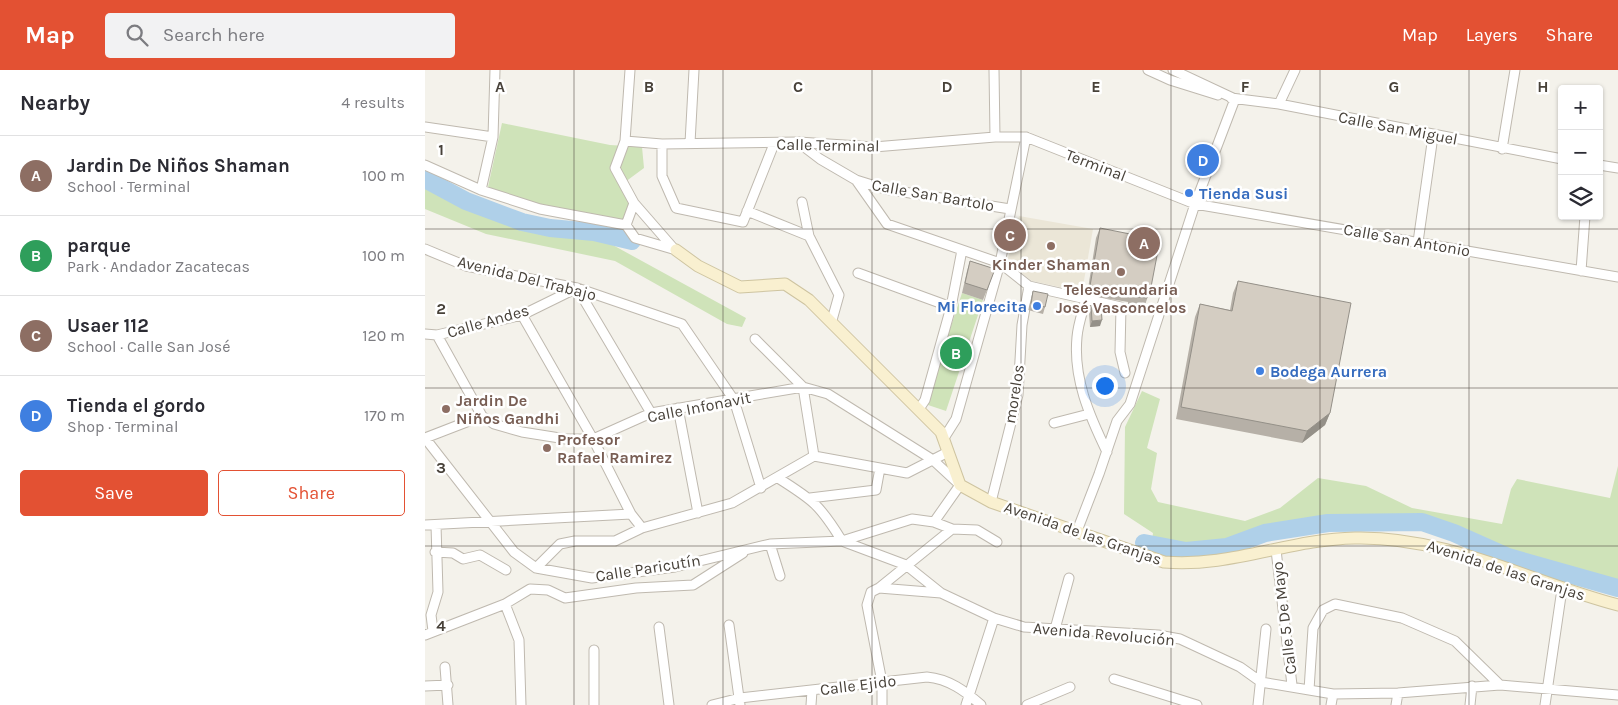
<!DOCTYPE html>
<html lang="en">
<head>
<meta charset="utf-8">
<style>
  :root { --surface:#fff; --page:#f2f2f3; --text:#2b2b33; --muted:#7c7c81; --line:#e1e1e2; --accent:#e35133 }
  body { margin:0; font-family:Karla,sans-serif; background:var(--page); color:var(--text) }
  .controls { position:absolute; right:15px; top:15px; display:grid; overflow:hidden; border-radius:5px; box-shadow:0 1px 4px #0004 }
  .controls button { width:45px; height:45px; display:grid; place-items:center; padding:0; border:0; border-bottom:1px solid var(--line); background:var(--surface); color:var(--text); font:25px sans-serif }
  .you { position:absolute; left:679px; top:315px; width:18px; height:18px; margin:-12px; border:4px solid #fff; border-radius:50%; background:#1a73e8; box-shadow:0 0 0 8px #1a73e833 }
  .badge { display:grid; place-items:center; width:32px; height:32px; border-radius:50%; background:var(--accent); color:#fff; font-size:16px; font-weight:700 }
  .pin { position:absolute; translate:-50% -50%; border:2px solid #fff; box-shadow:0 1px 5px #0006 }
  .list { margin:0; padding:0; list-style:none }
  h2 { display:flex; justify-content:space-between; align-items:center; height:65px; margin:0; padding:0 20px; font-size:21px }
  h2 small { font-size:16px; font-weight:400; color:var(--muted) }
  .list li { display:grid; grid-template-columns:32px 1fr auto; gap:15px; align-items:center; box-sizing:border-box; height:80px; padding:0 20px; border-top:1px solid var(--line) }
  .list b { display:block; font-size:19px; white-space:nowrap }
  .list p { margin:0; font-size:16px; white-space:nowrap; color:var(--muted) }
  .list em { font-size:16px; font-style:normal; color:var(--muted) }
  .actions { display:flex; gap:10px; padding:15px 20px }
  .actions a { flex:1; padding:11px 0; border:1px solid var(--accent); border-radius:5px; text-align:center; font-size:18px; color:var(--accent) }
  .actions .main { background:var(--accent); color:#fff }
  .icon { flex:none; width:28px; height:28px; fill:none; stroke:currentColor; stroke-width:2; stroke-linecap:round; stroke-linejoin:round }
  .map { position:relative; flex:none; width:1193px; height:635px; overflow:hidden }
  header { display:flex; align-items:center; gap:30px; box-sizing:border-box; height:70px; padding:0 25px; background:var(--accent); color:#fff }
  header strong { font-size:24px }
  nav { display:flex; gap:28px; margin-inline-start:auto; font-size:18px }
  .search { width:350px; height:45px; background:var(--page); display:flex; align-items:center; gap:12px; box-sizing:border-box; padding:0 18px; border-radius:5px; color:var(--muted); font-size:19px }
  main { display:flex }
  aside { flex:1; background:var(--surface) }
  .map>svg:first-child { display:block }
</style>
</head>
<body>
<header>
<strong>Map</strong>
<div class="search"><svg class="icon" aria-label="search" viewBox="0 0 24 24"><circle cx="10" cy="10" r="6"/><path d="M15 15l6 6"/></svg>Search here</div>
<nav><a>Map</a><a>Layers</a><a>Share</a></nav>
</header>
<main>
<aside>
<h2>Nearby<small>4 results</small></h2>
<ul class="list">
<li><span class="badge" style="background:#8d6e63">A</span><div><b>Jardin De Niños Shaman</b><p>School · Terminal</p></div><em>100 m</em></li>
<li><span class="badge" style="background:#2e9e5b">B</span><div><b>parque</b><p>Park · Andador Zacatecas</p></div><em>100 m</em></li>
<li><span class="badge" style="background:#8d6e63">C</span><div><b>Usaer 112</b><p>School · Calle San José</p></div><em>120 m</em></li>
<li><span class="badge" style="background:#3f7fe0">D</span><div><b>Tienda el gordo</b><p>Shop · Terminal</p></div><em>170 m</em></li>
</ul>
<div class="actions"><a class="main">Save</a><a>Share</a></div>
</aside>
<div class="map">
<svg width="1193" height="635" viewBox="0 0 1193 635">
  <rect width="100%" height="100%" fill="#f4f2eb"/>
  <!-- education -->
  <path fill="#ebe6d7" d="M594 146 668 159 657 222 607 211 582 192Z"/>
  <!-- green -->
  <path fill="#cfe3b9" d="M77 53 185 75 217 77 219 98 196 115 206 132 198 152 117 136 63 117Z
    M0 104 74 138 175 168 321 248 317 257 302 254 190 191 61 164 0 139Z
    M537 223 558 230 521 341 500 334Z
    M717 321 735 329 722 378 732 383 726 419 733 432 820 451 855 438 893 408 941 416 987 438 1077 454 1086 419 1092 409 1185 428 1193 396V512L1136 499 1084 483 997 449H903L841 461 801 474 762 478 727 471 728 463 699 444 700 357Z"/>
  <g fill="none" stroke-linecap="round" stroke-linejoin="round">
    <!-- river -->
    <path stroke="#afd0e9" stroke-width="18" d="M0 109 41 131 97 152 125 158 169 162 207 171
      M719 473 761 481 802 477 840 463 903 453 997 452 1029 463 1083 487 1193 518"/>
    <defs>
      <path id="street" d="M205 0 200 71 190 98 209 133 250 180
        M569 0 570 67
        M723 0 745 10 793 25
        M806 28 854 34 1137 89
        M854 34 870 0
        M0 57 68 67
        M200 71 237 74 374 72 449 77 570 67H601L770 134 1193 207
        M265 73 269 0
        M374 73 395 89 431 110 460 119 585 139
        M237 74V106L251 138 318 152 349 74
        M1077 79 1090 0
        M0 95 56 120 115 139 201 155 210 168 251 180
        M1174 95 1193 98
        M431 110 462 154 575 193 604 216 696 237 695 282 700 303
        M56 120 68 67 70 0
        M377 132 384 166
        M322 141 384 166 414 225 407 250
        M201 155 209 133
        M993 172 1008 66
        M0 179 41 196 152 218 257 254 309 330 336 418
        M1156 201 1160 146
        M433 203 526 237
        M661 229C658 241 653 254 652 267 648 308 664 345 682 382
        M97 245 168 369 206 444 217 458
        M0 264 12 265 97 245 152 218 226 343
        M12 265 57 346 69 354 97 362 141 369H168L226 343 378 317
        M330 269 378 317 403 324 508 390 535 415 509 452
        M378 317 389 386
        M253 338 273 443
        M494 339 500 330 526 237 537 180
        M629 353 664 344
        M0 368 89 482 111 498 167 508 250 497 345 474 417 471 487 449 509 452 527 459 552 460 572 472
        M0 368 57 346
        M519 368 531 349 575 193 601 67
        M389 386 482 403 523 382
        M353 408C388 430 395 435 417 471
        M385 428 451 420 455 398
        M566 432 593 325 597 255 604 216
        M0 455 206 444
        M652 461 674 404 692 351 705 334 770 134 810 29 748 0
        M417 471 481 495 516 523
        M345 474 355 506
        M851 480 867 615
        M10 482 28 483 38 489 55 485 81 500
        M111 498 135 474 150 471H190L217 458 307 433 389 386
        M454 518 527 459
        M80 534 94 570 96 635
        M304 555 315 635
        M234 557 244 635
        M630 559 644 508
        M8 561 6 545 13 522 11 455
        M0 565 80 534 105 519 123 520 140 528 211 518 268 515 318 483
        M169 580V635
        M20 597 23 635
        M689 609 772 635
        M0 616 23 615
        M884 620 888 558 898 540 910 534 977 548 1030 571 1075 615
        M287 635 315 628 502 607C524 609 540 621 556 635
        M386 635 387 621
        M457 635V612L442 535 446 522 454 518 516 523 569 548 599 557 733 565 755 569 815 597 836 612 908 624 973 623 1075 615 1193 625
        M541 635 569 548
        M602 635 645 617
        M833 635 841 559
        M906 635 908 624
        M971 635 973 623
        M1045 635 1047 616
        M1120 635 1137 519"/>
      <path id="secondary" d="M251 180 273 196 315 217 360 214 384 230 516 362 535 415 566 432 739 492C804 498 865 469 930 468 1023 466 1105 512 1193 535"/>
    </defs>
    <!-- street casing -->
    <use href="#street" stroke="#bfb9af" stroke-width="11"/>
    <!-- secondary casing -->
    <use href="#secondary" stroke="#cec4a0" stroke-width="13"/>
    <!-- street -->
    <use href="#street" stroke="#fff" stroke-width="9"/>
    <!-- secondary -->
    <use href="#secondary" stroke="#f9f0d0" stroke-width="11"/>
  </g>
  <!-- wall -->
  <path fill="#b6b0a7" d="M675 158 723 226 719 238 703 235V232L662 225 671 168Z
    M545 191 570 199 558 230 537 223 542 201Z
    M813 211 905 343 900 355 877 373 751 349 770 247 775 234 805 240 808 223Z
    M608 221 620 237 618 244 603 240Z
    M666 235 675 256 665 257 664 242Z"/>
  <!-- shaded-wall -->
  <path fill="#949088" d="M726 217 723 226 719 227 723 218Z
    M677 250 675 256 665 257 667 251Z
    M905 343 900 355 877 373 882 361Z"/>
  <!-- building -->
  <path fill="#d4cdc2" stroke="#949088" d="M675 158 735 170 726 217 723 218 722 228 706 226 707 222 665 216Z
    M545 191 570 199 562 220 540 213Z
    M813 211 926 233 905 343 882 361 756 337 775 234 807 241Z
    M608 221 623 224 620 237 606 234Z
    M666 235 676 237 677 250 667 251Z"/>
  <!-- grid -->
  <path fill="none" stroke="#48423a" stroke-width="1" stroke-opacity="0.55" d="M149 0V635M298 0V635M447 0V635M596 0V635M746 0V635M895 0V635M1044 0V635M0 159H1193M0 318H1193M0 476H1193"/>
  <!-- markers -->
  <g fill="#3f7fe0" stroke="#fff" stroke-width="2">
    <circle cx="764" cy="123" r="5"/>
    <circle cx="612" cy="236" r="5"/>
    <circle cx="835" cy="301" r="5"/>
  </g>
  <g fill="#8d6e63" stroke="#fff" stroke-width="2">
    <circle cx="626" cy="176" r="5"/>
    <circle cx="696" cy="202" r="5"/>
    <circle cx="21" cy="339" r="5"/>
    <circle cx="122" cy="378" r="5"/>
  </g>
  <g text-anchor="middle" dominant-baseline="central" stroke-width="5" stroke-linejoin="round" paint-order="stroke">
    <!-- street labels -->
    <g font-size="16" fill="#48423a" stroke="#fff">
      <text transform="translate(973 58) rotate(11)">Calle San Miguel</text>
      <text transform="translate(403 75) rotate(1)">Calle Terminal</text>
      <text transform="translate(671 95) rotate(21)">Terminal</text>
      <text transform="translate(508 125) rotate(10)">Calle San Bartolo</text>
      <text transform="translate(982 170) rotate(10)">Calle San Antonio</text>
      <text transform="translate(102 208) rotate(14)">Avenida Del Trabajo</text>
      <text transform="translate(63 251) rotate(-16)">Calle Andes</text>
      <text transform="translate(589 324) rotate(-81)">morelos</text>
      <text transform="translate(274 337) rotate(-11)">Calle Infonavit</text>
      <text transform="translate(658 463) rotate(19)">Avenida de las Granjas</text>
      <text transform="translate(223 498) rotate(-9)">Calle Paricutín</text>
      <text transform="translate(1081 500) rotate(18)">Avenida de las Granjas</text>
      <text transform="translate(859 548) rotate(-97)">Calle 5 De Mayo</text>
      <text transform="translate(679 564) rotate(5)">Avenida Revolución</text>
      <text transform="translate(433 615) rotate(-7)">Calle Ejido</text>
    </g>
    <!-- shop labels -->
    <g font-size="16" font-weight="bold" fill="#366cbe" stroke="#fff" text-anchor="start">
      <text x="774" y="123">Tienda Susi</text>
      <text x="602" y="236" text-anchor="end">Mi Florecita</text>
      <text x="845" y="301">Bodega Aurrera</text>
    </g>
    <!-- education labels -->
    <g font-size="16" font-weight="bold" fill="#785e54" stroke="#fff">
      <text x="626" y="194">Kinder Shaman</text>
      <text x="696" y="219">Telesecundaria<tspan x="696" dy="18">José Vasconcelos</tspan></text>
      <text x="31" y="330" text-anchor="start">Jardin De<tspan x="31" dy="18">Niños Gandhi</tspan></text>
      <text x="132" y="369" text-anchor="start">Profesor<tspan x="132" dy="18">Rafael Ramirez</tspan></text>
    </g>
  </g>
  <g font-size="16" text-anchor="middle" font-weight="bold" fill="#48423a" stroke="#fff" stroke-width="5" stroke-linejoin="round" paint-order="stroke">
    <text x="75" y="22">A</text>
    <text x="224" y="22">B</text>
    <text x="373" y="22">C</text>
    <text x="522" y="22">D</text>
    <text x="671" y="22">E</text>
    <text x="820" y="22">F</text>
    <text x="969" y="22">G</text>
    <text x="1118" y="22">H</text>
    <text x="16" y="85">1</text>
    <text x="16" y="244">2</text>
    <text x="16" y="403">3</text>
    <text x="16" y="561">4</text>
  </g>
</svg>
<div class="controls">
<button>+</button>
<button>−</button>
<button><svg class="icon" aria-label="layers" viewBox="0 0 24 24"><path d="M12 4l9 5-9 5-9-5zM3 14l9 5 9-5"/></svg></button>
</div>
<div class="you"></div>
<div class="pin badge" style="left:719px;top:173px;background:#8d6e63">A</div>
<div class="pin badge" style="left:531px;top:283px;background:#2e9e5b">B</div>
<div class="pin badge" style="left:585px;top:165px;background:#8d6e63">C</div>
<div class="pin badge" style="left:778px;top:90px;background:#3f7fe0">D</div>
</div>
</main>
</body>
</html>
